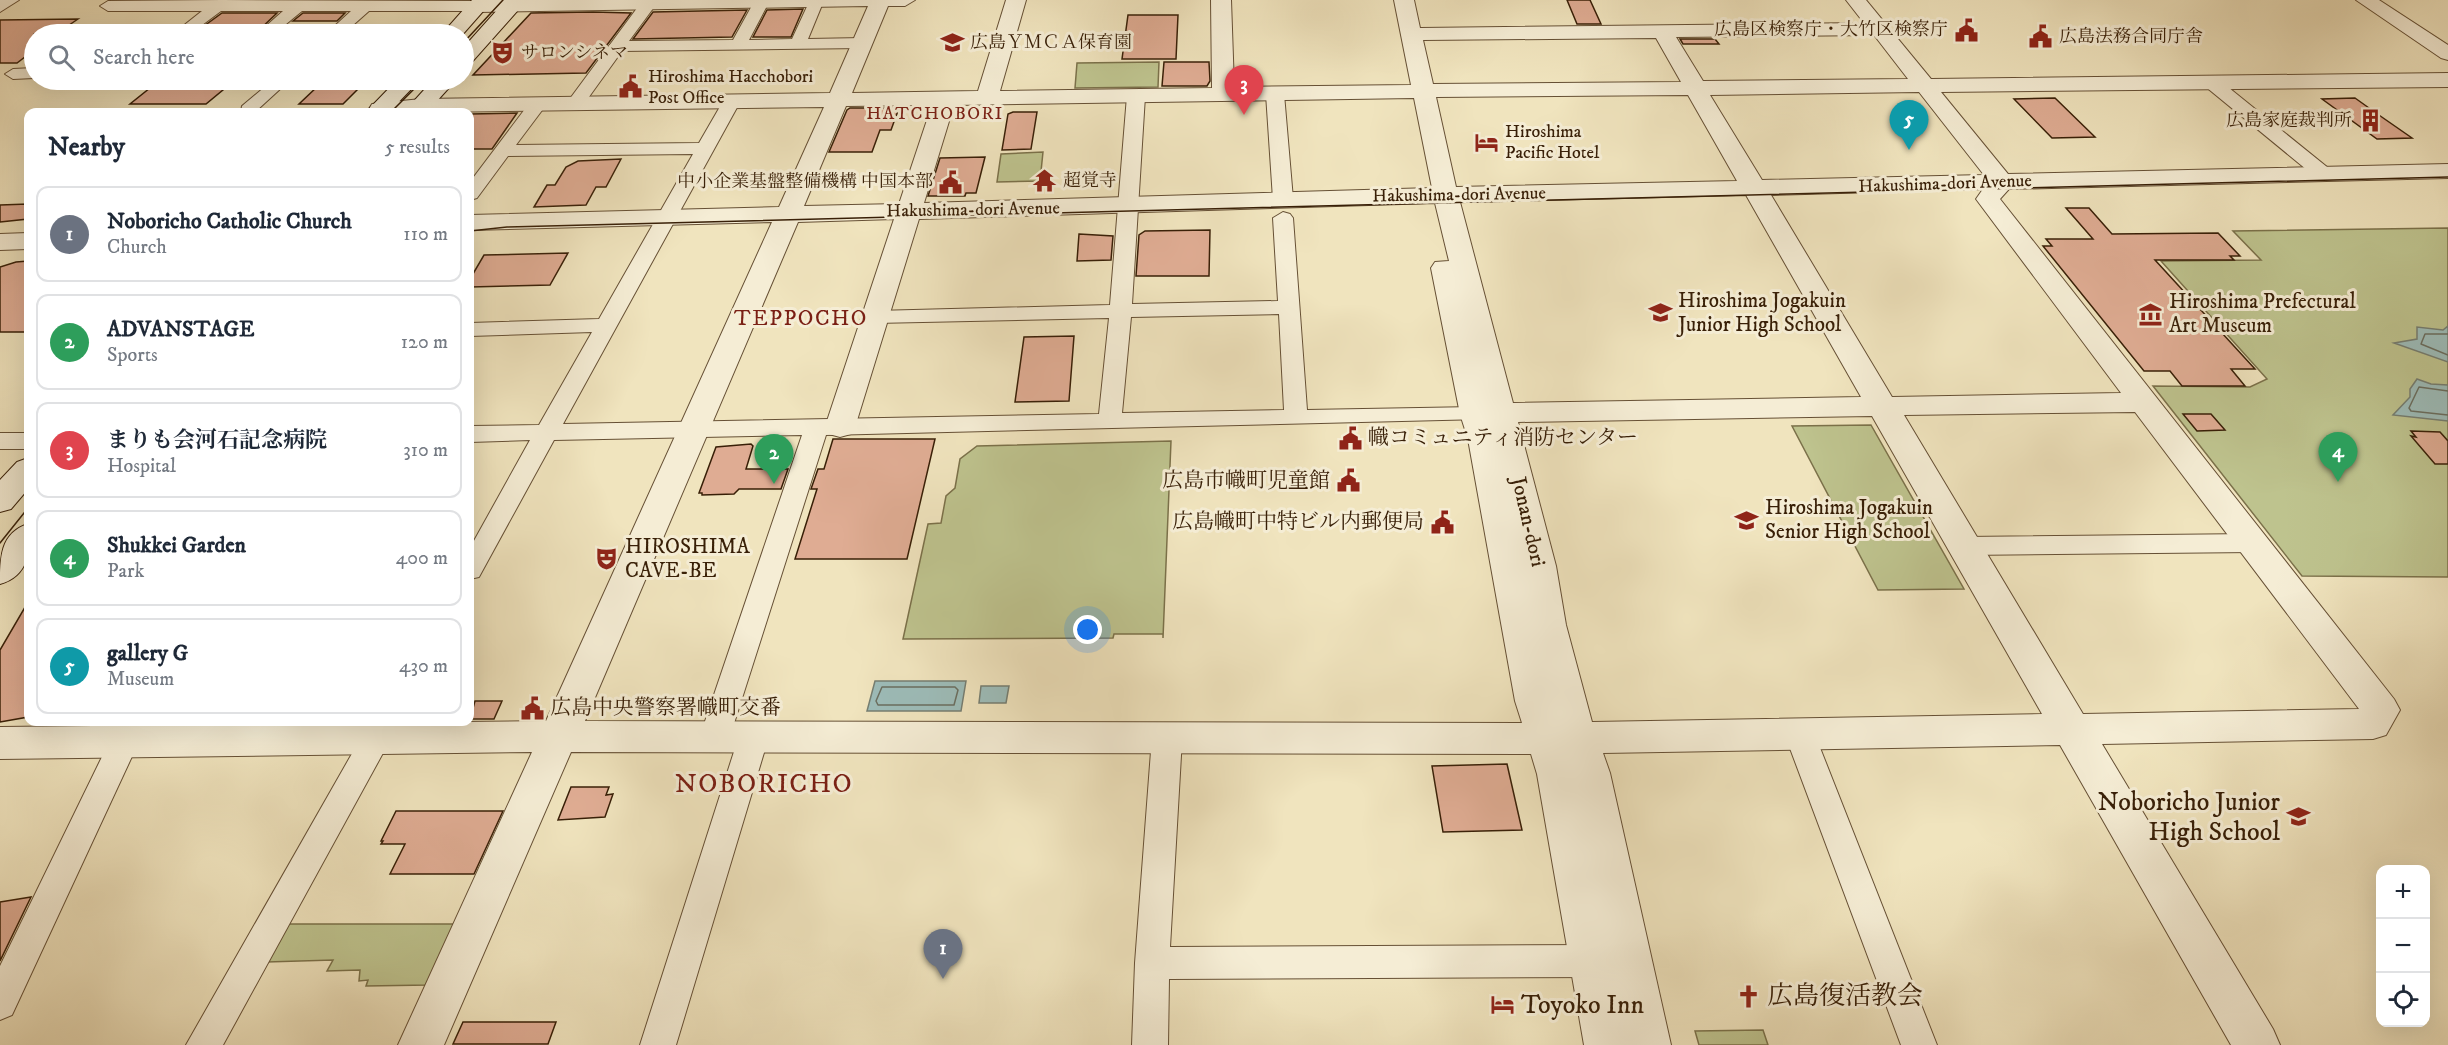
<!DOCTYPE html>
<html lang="en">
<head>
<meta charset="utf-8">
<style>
  :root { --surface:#fff; --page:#f2f2f3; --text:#1f2937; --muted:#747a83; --line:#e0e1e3; --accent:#2563eb }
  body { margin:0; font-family:"IM FELL DW Pica","Noto Serif JP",serif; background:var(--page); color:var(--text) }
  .controls { position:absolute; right:18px; bottom:18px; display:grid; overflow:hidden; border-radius:12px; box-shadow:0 6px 24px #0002 }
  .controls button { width:54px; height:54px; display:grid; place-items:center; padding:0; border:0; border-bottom:2px solid var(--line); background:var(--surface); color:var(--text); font:30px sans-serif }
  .you { position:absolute; left:1088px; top:630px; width:21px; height:21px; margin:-15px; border:4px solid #fff; border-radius:50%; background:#1a73e8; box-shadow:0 0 0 9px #1a73e833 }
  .badge { display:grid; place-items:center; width:39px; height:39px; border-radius:50%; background:var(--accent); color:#fff; font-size:20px; font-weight:700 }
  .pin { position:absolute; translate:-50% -50px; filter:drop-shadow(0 2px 3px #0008) }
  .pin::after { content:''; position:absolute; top:32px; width:21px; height:18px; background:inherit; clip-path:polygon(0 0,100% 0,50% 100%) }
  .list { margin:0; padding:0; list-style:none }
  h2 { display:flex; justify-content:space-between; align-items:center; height:78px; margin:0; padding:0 24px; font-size:26px }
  h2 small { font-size:20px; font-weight:400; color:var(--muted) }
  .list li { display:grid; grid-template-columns:39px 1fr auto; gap:18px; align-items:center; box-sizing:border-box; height:96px; margin:0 12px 12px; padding:0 12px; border:2px solid var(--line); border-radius:12px }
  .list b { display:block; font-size:22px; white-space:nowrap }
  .list p { margin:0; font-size:20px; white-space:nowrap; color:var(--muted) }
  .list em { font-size:20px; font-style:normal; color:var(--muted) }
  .icon { flex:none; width:33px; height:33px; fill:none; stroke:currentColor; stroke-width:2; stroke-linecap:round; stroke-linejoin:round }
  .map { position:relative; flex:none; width:2448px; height:1045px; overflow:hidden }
  .search { position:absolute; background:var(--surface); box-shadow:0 6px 24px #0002; left:24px; top:24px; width:450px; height:66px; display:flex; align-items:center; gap:15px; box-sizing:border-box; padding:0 21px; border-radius:33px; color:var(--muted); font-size:22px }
  .panel { position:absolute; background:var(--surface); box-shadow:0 6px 24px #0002; left:24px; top:108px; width:450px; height:618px; border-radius:12px }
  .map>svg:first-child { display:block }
</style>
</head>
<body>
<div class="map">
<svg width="2448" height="1045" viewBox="0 0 2448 1045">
  <rect width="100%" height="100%" fill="#f0e4be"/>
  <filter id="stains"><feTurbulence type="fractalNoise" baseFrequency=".00333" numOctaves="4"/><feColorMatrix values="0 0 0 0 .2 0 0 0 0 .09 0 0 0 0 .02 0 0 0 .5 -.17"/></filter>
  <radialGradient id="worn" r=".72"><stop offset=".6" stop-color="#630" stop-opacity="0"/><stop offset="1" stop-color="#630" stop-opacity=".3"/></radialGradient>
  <!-- green -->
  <path fill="#bec38e" stroke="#7b714a" stroke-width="1.5" d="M1159 62 1158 87 1075 88 1077 63Z
    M1043 152 1040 181 997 182 1001 154Z
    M2448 228V577L2302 576 2153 386 2250 387 2267 379 2161 261 2261 260 2233 231Z
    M1871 425 1964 589 1878 590 1792 426Z
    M1171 441 1163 638V634H1114L1113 638 903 639 928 524 941 523 946 496 955 488 960 459 977 446Z
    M286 924H456L429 985 366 986 368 980 359 981 360 970 327 971 333 960 267 962Z
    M1763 1030 1768 1045H1699L1695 1031Z"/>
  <!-- water -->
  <path fill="#9dbdba" stroke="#757e72" stroke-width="1.5" d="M2448 326V362L2394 343 2417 339V327L2443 330Z
    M2417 379 2431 384 2448 385V421L2393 415 2410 397V389Z
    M875 681H966L961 711H867Z
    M981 686H1009L1006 703H979Z"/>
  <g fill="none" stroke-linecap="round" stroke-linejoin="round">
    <!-- shore -->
    <path stroke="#6a6e60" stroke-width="1.5" d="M2448 334H2425L2421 344 2448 355
      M2448 391 2419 387 2409 408 2411 411 2448 415
      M882 687H955L958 690 954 705H878L876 701Z"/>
  </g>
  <!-- building -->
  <path fill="#dfac93" stroke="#381f07" stroke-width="1.5" d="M1567 0H1590L1601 24H1577Z
    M803 9 791 37H753L767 10Z
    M747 10 732 37 633 39 653 12Z
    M222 13H277L255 34H193Z
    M303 13H345L337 21H293Z
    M531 13 593 12 631 13 586 73 473 75Z
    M1128 15H1178L1176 59H1122Z
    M78 19 56 34H34V50L17 63H0V20Z
    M1680 39H1715L1719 44H1683Z
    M1164 62H1209L1210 81 1207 86H1162Z
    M160 80H235L206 104H130Z
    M318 86H361L343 104H299Z
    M2055 98 2095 137 2052 138 2014 99Z
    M2355 98 2376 113 2412 138 2377 139 2322 99Z
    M850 108H899L891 130H880L872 152H829L847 110Z
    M1013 112H1037L1031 149 1002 150 1008 114Z
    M517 113 492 149H470V114Z
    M985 157 976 193H966L965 196H928L940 158Z
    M621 159 606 187H596L586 205 534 207 547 185H555L566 167 578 161Z
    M28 204V219L0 222V205Z
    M2066 208H2089L2112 234 2218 233 2240 256H2230L2234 260H2155L2255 369H2231L2245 386H2182L2170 371H2144L2043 246H2052L2046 239H2093Z
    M1210 230 1209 276H1136L1139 235 1145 231Z
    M1079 234 1113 236 1111 260 1077 261Z
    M568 253 550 285 470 287V279L484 255Z
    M28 261V332H0V267L16 262Z
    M1074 336 1069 401 1015 402 1024 337Z
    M2183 414H2211L2225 430 2197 431Z
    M2411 431 2440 432 2448 441V464H2435L2411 436 2416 437Z
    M833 439H935L907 559H795L817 489H811L818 469H824Z
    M751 444 753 446 746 469H788L781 489H739L734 494 702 495V493H699L716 447Z
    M28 602V717L0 722V650Z
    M475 701H502L494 719H470Z
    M1507 764 1522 830 1443 832 1432 766Z
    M571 787H609L606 795 613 794 605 817 558 820Z
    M396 811H503L474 874H390L405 844H381L383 841H381Z
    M31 897 0 961V902Z
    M463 1022H556L548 1044H453Z"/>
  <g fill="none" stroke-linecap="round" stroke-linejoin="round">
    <defs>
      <path id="minor" d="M0 0H19L0 12Z
        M222 0 478 1 486 6 478 11H369L343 34H326L351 11H302L274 34H257L283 11H221L190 34H173L202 11H108L100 6 108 1Z
        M643 0H655L657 3 629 41 733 40 755 0 769 2 749 40 792 39 810 0H824L808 39 863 38 871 43 863 48 622 51 581 108H569L566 104 569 100Z
        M34 68V78L13 79 5 74 13 69Z
        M2212 78 2218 79 2332 171 2334 175 2332 179H2318L2206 87 2204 83Z
        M273 80H290L255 112H241L242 106Z
        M1275 89 1284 94 1293 199 1283 205 1273 199 1266 94Z
        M1136 91 1145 96 1132 304 1278 301 1273 218 1283 212 1290 214 1293 218 1307 410 1475 407 1483 409 1487 414 1483 419 826 435 730 736 726 745 715 748 704 745 700 736 802 435 554 440 479 577 470 579V548L530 440 470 442V426L539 425 592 332 470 336V323L599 319 693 154 508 156 477 198 470 200V182L531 101 537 100 546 105 516 145 699 143 725 98 731 97 740 102 563 424 1099 414 1109 318 875 323 867 322 864 317 867 312 875 311 1110 305 1127 96ZM1279 314 1284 410 1122 413 1131 317Z
        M0 433H28V449H0Z
        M2253 534 2262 537 2266 543 2262 549 2253 552 1964 555 1955 552 1951 546 1955 540 1964 537Z
        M119 722H148L12 1015 0 1020V966Z
        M370 722H400L223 1045H186Z
        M1800 723 1810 727 1815 735 1937 1045H1901L1785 735 1790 727Z
        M754 724 765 727 769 736 676 1045H640L739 736 743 727Z
        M1167 726 1178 729 1182 738 1170 947 1605 945 1617 950 1622 961 1617 972 1605 977 1169 979 1168 1045H1132L1135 963 1152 738 1156 729Z"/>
      <path id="tertiary" d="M482 0H915L905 6H888L852 93 978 91 1006 0H1026L1000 91 1212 88 1211 0H1231L1234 87 1411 85 1394 0H1414L1420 28 1864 23 1846 0H1866L1931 79 2448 73V87L1941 92 2008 174 2448 164V178L2009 189 2000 199 2394 699 2400 710 2386 735 2373 739 2102 744 2273 1029 2280 1045H2231L2060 745 1603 753 1610 773 1671 1045H1584L1537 774 1531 754 571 752 444 1045H398L532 752 0 759V727L546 721 772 222 470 230V215L779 207 824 107 435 112H371L369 109 372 104 421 99 830 93 868 6 478 12 471 10 468 6 471 2ZM1874 35 1908 79 1703 81 1676 37ZM1656 38 1681 82 1433 84 1423 40ZM1919 92 1984 175 1762 180 1710 95ZM1688 95 1737 181 1456 187 1436 97ZM1414 98 1432 188 924 203 954 105ZM932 105 899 204 804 206 846 106ZM1983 189 1976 199 2121 393 1892 397 1771 195ZM1746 195 1861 397 1513 403 1460 202ZM1435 203 1449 261 1435 262 1431 268 1460 414 1468 439 1515 701 1522 723 585 721 798 222 894 219 825 427 829 434 840 437 851 434 855 427 919 219ZM2135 412 2359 709 2083 714 1904 415ZM1872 416 2042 714 1592 722 1566 625 1556 566 1518 422Z
        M2356 0H2379L2448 45V60L2441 58Z
        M28 233V249L0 250V234Z"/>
      <path id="secondary" d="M472 0H493L463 34H442Z
        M506 0H527L471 63 464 65V47Z
        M397 80H420L389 112H366Z
        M433 80H456L427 112H404Z
        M28 458V489L11 509 0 512V480L17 462Z
        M28 524C31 550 29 576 0 584 0 558 0 533 28 524Z"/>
    </defs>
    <!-- minor casing -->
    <use href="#minor" stroke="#665035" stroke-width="2"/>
    <!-- tertiary casing -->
    <use href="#tertiary" stroke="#665035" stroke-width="2"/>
    <!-- secondary casing -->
    <use href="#secondary" stroke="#381f07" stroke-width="2"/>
    <!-- minor -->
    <use href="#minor" fill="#f5edd5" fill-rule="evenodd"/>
    <!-- tertiary -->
    <use href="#tertiary" fill="#f5edd5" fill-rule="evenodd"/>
    <!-- secondary -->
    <use href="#secondary" fill="#f5edd5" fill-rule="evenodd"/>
    <!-- tram -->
    <path stroke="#381f07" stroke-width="1.5" d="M464 42 503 0
      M391 112 423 80
      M470 231 507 227 2448 177
      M0 543 28 508"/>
  </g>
  <!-- icons -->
  <defs>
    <symbol id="civic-bare" viewBox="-9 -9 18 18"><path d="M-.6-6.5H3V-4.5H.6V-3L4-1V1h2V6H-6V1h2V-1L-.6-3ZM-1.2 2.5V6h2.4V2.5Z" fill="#8f2418" stroke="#f5edd5" stroke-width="2.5" paint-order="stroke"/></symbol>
    <symbol id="school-bare" viewBox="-9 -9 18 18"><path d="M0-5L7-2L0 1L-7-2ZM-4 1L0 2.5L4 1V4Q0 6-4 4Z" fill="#8f2418" stroke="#f5edd5" stroke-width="2.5" paint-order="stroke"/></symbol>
    <symbol id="theatre-bare" viewBox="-9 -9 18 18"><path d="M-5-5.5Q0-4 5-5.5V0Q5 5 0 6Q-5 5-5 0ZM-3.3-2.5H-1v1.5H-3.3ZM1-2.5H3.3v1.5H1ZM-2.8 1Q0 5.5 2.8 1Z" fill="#8f2418" stroke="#f5edd5" stroke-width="2.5" paint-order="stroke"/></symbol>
    <symbol id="building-bare" viewBox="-9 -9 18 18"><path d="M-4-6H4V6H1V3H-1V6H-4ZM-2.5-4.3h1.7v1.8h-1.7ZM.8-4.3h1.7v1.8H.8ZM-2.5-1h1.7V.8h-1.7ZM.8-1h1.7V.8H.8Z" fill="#8f2418" stroke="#f5edd5" stroke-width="2.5" paint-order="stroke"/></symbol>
    <symbol id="hotel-bare" viewBox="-9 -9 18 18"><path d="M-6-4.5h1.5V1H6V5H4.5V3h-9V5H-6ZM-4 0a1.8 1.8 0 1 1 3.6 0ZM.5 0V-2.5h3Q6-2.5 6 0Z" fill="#8f2418" stroke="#f5edd5" stroke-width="2.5" paint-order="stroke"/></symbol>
    <symbol id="temple-bare" viewBox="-9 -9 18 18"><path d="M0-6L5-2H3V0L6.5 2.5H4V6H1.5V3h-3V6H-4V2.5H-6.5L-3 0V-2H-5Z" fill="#8f2418" stroke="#f5edd5" stroke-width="2.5" paint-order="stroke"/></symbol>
    <symbol id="museum-bare" viewBox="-9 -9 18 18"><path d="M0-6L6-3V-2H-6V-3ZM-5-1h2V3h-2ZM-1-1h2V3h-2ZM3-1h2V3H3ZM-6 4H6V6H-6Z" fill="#8f2418" stroke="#f5edd5" stroke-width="2.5" paint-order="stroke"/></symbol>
    <symbol id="church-bare" viewBox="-9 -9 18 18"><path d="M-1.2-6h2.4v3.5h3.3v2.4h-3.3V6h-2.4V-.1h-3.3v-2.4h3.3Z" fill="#8f2418" stroke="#f5edd5" stroke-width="2.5" paint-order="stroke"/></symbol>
  </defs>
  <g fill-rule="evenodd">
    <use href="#civic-bare" x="1950" y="14" width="33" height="33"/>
    <use href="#civic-bare" x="2024" y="20" width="33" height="33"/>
    <use href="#school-bare" x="936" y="26" width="33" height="33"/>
    <use href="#theatre-bare" x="486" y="36" width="33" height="33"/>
    <use href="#civic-bare" x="614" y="70" width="33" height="33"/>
    <use href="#building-bare" x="2354" y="104" width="33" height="33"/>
    <use href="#hotel-bare" x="1470" y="126" width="33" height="33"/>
    <use href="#temple-bare" x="1028" y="164" width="33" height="33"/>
    <use href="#civic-bare" x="934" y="166" width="33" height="33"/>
    <use href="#school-bare" x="1644" y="296" width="33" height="33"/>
    <use href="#museum-bare" x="2134" y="298" width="33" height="33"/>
    <use href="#civic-bare" x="1334" y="422" width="33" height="33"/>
    <use href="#civic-bare" x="1332" y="464" width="33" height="33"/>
    <use href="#school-bare" x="1730" y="504" width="33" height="33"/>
    <use href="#civic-bare" x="1426" y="506" width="33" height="33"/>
    <use href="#theatre-bare" x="590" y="542" width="33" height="33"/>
    <use href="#civic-bare" x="516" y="692" width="33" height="33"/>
    <use href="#school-bare" x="2282" y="800" width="33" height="33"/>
    <use href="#church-bare" x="1732" y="980" width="33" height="33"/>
    <use href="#hotel-bare" x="1486" y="988" width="33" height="33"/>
  </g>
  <g text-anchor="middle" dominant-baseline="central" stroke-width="6" stroke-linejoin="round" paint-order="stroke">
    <!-- far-poi labels -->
    <g font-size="18" fill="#381f07" stroke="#f5edd5" text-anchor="start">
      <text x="1948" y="30" text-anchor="end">広島区検察庁・大竹区検察庁</text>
      <text x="2059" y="37">広島法務合同庁舎</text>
      <text x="970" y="43">広島ＹＭＣＡ保育園</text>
      <text x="521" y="53">サロンシネマ</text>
      <text x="648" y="77">Hiroshima Hacchobori<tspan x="648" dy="21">Post Office</tspan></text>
      <text x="2352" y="121" text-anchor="end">広島家庭裁判所</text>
      <text x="1505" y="132">Hiroshima<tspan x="1505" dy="21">Pacific Hotel</tspan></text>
      <text x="1063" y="181">超覚寺</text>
      <text x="933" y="182" text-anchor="end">中小企業基盤整備機構 中国本部</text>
    </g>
    <!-- far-neighbourhood labels -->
    <g font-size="18" letter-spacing="1.5" fill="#7a1f14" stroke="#f5edd5">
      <text x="935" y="114">HATCHOBORI</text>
    </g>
    <!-- far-street labels -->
    <g font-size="18" fill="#381f07" stroke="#f5edd5">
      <text transform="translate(1945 184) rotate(-2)">Hakushima-dori Avenue</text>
      <text transform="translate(1459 195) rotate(-1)">Hakushima-dori Avenue</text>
      <text transform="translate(973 210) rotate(-1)">Hakushima-dori Avenue</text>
    </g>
    <!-- poi labels -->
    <g font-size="21" fill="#381f07" stroke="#f5edd5" text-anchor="start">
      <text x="1678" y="301">Hiroshima Jogakuin<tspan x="1678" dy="24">Junior High School</tspan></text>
      <text x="2169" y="302">Hiroshima Prefectural<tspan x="2169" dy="24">Art Museum</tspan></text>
      <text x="1368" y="438">幟コミュニティ消防センター</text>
      <text x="1330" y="481" text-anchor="end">広島市幟町児童館</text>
      <text x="1765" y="508">Hiroshima Jogakuin<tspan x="1765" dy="24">Senior High School</tspan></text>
      <text x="1424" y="522" text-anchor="end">広島幟町中特ビル内郵便局</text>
      <text x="625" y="547">HIROSHIMA<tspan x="625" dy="24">CAVE-BE</tspan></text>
      <text x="550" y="708">広島中央警察署幟町交番</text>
    </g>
    <!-- street labels -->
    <g font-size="21" fill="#381f07" stroke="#f5edd5">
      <text transform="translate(1528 522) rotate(77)">Jonan-dori</text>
    </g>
    <!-- neighbourhood labels -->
    <g font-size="22" letter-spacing="1.5" fill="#7a1f14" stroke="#f5edd5">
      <text x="801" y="318">TEPPOCHO</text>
    </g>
    <!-- near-poi labels -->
    <g font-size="26" fill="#381f07" stroke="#f5edd5" text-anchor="start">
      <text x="2280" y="802" text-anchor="end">Noboricho Junior<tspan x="2280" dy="30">High School</tspan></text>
      <text x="1767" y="996">広島復活教会</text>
      <text x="1521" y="1005">Toyoko Inn</text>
    </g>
    <!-- near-neighbourhood labels -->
    <g font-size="27" letter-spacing="1.5" fill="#7a1f14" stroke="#f5edd5">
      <text x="764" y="784">NOBORICHO</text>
    </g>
  </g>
  <rect width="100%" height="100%" filter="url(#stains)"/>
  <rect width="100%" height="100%" fill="url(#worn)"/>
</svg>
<div class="controls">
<button>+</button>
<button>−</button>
<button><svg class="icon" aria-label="locate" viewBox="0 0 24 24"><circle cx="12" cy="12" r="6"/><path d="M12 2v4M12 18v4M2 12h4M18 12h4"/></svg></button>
</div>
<div class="you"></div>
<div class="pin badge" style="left:943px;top:979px;background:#6b7280">1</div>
<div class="pin badge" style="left:774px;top:484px;background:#2e9e5b">2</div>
<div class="pin badge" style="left:1244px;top:115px;background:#e0444e">3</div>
<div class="pin badge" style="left:2338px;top:482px;background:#2e9e5b">4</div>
<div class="pin badge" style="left:1909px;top:150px;background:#0f9aa8">5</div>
<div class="search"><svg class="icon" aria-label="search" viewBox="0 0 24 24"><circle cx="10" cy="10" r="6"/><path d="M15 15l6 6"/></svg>Search here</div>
<section class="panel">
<h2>Nearby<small>5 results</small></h2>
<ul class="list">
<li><span class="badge" style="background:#6b7280">1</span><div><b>Noboricho Catholic Church</b><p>Church</p></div><em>110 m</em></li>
<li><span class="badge" style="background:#2e9e5b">2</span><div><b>ADVANSTAGE</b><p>Sports</p></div><em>120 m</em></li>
<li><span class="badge" style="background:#e0444e">3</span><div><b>まりも会河石記念病院</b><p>Hospital</p></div><em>310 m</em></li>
<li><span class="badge" style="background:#2e9e5b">4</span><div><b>Shukkei Garden</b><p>Park</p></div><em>400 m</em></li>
<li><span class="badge" style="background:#0f9aa8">5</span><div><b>gallery G</b><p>Museum</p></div><em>430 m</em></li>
</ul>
</section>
</div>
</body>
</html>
